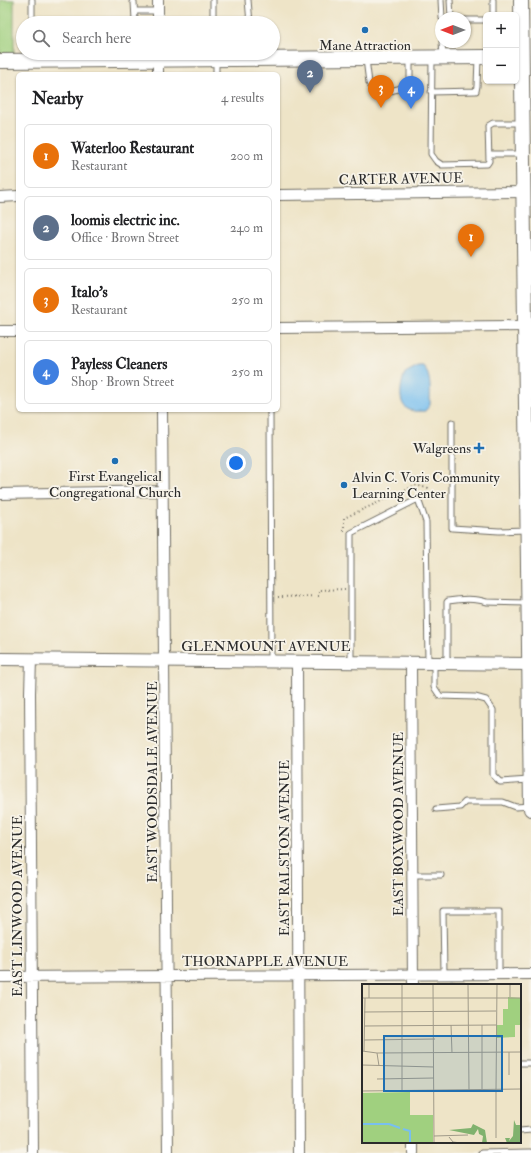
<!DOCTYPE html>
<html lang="en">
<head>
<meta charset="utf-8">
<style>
  :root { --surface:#fff; --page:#f2f2f2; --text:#202124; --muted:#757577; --line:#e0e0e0; --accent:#1f6fb2 }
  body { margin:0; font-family:"IM FELL Double Pica",serif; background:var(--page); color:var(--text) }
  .controls { position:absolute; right:12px; top:12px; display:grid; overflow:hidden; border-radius:6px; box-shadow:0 1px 3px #0004 }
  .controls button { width:36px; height:36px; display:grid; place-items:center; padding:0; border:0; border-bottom:1px solid var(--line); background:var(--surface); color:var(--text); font:20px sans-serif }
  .compass { position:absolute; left:435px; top:12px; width:36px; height:36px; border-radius:50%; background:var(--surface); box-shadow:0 1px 3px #0004; rotate:270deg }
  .you { position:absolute; left:236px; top:463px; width:14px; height:14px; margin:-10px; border:3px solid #fff; border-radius:50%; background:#1a73e8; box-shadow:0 0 0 6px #1a73e833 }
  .badge { display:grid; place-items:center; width:26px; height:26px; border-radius:50%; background:var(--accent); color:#fff; font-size:13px; font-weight:700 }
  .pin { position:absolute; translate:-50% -33px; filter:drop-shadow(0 1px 2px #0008) }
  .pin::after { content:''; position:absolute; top:21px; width:14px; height:12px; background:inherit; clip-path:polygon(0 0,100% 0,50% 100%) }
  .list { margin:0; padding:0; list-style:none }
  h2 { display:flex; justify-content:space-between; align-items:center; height:52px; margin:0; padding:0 16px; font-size:17px }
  h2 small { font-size:13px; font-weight:400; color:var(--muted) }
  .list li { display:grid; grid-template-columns:26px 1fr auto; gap:12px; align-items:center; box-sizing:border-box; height:64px; margin:0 8px 8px; padding:0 8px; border:1px solid var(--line); border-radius:6px }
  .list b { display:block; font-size:15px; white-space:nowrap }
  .list p { margin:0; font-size:13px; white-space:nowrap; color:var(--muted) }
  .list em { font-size:13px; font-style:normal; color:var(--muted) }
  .icon { flex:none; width:22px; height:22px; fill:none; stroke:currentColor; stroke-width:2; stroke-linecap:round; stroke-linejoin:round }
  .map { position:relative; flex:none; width:531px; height:1153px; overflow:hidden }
  .search { position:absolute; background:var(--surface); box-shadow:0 1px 3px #0004; left:16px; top:16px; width:264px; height:44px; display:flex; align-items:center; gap:10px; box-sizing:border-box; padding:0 14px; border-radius:22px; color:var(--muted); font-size:15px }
  .panel { position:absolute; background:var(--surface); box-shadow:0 1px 3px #0004; left:16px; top:72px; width:264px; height:340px; border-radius:6px }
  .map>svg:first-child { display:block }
</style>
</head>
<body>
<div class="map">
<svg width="531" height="1153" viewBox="0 0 531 1153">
  <rect width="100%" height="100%" fill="#f7f3e8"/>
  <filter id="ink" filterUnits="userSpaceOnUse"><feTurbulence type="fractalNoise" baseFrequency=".025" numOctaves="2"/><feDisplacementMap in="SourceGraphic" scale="8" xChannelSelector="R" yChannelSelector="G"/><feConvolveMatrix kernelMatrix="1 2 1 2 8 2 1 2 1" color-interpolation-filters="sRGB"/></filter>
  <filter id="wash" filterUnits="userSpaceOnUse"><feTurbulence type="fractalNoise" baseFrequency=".012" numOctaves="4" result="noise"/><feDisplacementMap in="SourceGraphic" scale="16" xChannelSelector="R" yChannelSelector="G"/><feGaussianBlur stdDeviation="0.9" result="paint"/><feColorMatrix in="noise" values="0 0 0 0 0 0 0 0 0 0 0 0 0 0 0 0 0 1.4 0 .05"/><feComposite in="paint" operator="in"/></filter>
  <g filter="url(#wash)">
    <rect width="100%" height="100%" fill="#eee4c7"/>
    <!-- green -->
    <path fill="#a0d07f" stroke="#667e55" d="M0 0H14V61H0Z"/>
    <!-- water -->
    <path fill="#78bfef" stroke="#52758d" d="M418 366H423C432 375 430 393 430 405L425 411C420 411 414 412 410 410 396 405 401 383 405 373Z"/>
  </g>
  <g filter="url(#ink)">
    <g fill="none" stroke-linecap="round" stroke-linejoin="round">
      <defs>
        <path id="service" d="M32 0V23
          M132 0 134 2 135 20 132 23
          M213 0V23
          M248 0 250 23
          M441 0 442 18
          M450 0 451 18
          M135 11H158
          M493 15V0
          M465 20H486
          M442 42 443 56
          M432 58 431 154 436 161 442 165 487 164 489 161 488 126 493 123H522
          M366 59 369 83 373 91H390L406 87 410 78V58
          M216 60V74
          M431 92 476 91 477 86 478 58
          M489 154H522
          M270 410 271 661
          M452 422V528L499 531 526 530
          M351 662V533L418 499 426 522 428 662
          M434 663V687L440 696 475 697 486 700 493 710V775L500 782 529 780
          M447 663V602L448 601C460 599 475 598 487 602L528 603
          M436 809 460 807 465 802H503L516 807 530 806
          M412 875H441
          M444 974 443 911H499V974
          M520 1063H531
          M520 1131 531 1130
          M482 1153 531 1152"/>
        <path id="minor" d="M158 0V23
          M158 54V74
          M278 195 524 192
          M0 197 18 196
          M278 328 525 326
          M0 331H18
          M162 410 168 1153
          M0 494 163 491
          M31 659 30 693 33 1153
          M297 662 299 1153
          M411 663 413 985
          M0 977 531 974
          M413 1153V1142"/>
        <path id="tertiary" d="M0 659 531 664"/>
        <path id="secondary" d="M521 0 531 809
          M0 61 486 57"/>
      </defs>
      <!-- service casing -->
      <use href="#service" stroke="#6f6c62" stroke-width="7"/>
      <!-- minor casing -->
      <use href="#minor" stroke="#6f6c62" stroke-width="12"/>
      <!-- tertiary casing -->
      <use href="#tertiary" stroke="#6f6c62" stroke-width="14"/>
      <!-- secondary casing -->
      <use href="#secondary" stroke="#6f6c62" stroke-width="16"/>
      <!-- path -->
      <path stroke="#6f6c62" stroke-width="2" stroke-dasharray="1 3" stroke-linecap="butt" d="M344 531V518L412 487 414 485 428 488 427 500
        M278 597 319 596V590L345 589"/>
      <!-- service -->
      <use href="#service" stroke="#fff" stroke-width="5"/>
      <!-- minor -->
      <use href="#minor" stroke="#fff" stroke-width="10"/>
      <!-- tertiary -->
      <use href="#tertiary" stroke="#fff" stroke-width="12"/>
      <!-- secondary -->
      <use href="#secondary" stroke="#fff" stroke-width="14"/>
    </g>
  </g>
  <!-- markers -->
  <g fill="#1f6fb2" stroke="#f7f3e8" stroke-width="1.5">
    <circle cx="365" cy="30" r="4"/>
    <path d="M477 442h4v4h4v4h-4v4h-4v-4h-4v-4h4z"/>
    <circle cx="115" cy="461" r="4"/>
    <circle cx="344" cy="485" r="4"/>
  </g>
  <g text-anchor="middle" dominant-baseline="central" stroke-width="3.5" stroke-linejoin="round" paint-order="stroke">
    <!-- poi labels -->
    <g font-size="14" fill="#2b2b2b" stroke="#f7f3e8">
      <text x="365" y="45">Mane Attraction</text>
      <text x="471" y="448" text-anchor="end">Walgreens</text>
      <text x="115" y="476">First Evangelical<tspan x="115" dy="16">Congregational Church</tspan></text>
      <text x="352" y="477" text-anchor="start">Alvin C. Voris Community<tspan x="352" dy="16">Learning Center</tspan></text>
    </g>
    <!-- street labels -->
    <g font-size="14" fill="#2b2b2b" stroke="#f7f3e8">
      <text transform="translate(401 179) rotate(-1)">CARTER AVENUE</text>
      <text x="266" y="646">GLENMOUNT AVENUE</text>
      <text transform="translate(152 782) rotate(-90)">EAST WOODSDALE AVENUE</text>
      <text transform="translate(398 824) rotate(-90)">EAST BOXWOOD AVENUE</text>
      <text transform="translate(284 848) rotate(-90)">EAST RALSTON AVENUE</text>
      <text transform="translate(17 906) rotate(-90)">EAST LINWOOD AVENUE</text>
      <text x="265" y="961">THORNAPPLE AVENUE</text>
    </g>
  </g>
  <!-- overview -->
  <g transform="translate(362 984)">
    <rect width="159" height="159" fill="#eee4c7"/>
    <path d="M146 13 159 14V41H153V53L134 54V41H141V25H146ZM48 108V131H71V159H0V109Z" fill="#a0d07f"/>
    <path d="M152 136 154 141H159V159H145L143 154H148L147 157 151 152ZM111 140 123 146 125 159H120L121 152 117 150 116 145 112 151 87 146 109 144Z" fill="#80b26e"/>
    <path fill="none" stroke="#78bfef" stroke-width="2" d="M0 140H27L38 144M41 145 48 147V159"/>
    <path fill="none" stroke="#a09a89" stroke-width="1" d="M0 0H63M7 0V14M40 0V107M71 0 72 159M106 0 107 106M148 13V0M0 14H159M2 28 134 27M89 41 90 69M120 41V106M2 42 134 41M2 56 73 55M0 67 15 69 159 68M2 67 3 14M147 68V91M15 69 17 82M0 81 72 83M15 95 72 94M134 106 135 0M0 107 159 105M72 152 106 151M87 153 91 158 99 159M134 154V106"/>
    <path fill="#1f6fb2" fill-opacity="0.15" stroke="#1f6fb2" stroke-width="2" d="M22 52H140V107H22Z"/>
    <rect width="159" height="159" fill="none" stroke="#2b2b2b" stroke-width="2"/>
  </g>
</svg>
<div class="controls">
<button>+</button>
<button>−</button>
</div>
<svg class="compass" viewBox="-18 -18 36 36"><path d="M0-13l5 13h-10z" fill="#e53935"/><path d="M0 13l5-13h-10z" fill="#757577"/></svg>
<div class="you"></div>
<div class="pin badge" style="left:471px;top:257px;background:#e8710a">1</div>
<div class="pin badge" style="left:310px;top:93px;background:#5c6f8a">2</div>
<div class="pin badge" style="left:381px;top:108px;background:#e8710a">3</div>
<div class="pin badge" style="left:411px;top:109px;background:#3f7fe0">4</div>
<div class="search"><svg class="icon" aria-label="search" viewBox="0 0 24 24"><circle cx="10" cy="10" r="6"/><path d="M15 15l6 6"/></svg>Search here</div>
<section class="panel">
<h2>Nearby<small>4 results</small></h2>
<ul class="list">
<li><span class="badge" style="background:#e8710a">1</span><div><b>Waterloo Restaurant</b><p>Restaurant</p></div><em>200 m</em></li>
<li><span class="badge" style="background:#5c6f8a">2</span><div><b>loomis electric inc.</b><p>Office · Brown Street</p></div><em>240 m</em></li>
<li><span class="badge" style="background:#e8710a">3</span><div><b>Italo's</b><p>Restaurant</p></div><em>250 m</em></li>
<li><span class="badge" style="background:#3f7fe0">4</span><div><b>Payless Cleaners</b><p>Shop · Brown Street</p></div><em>250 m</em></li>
</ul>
</section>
</div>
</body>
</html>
